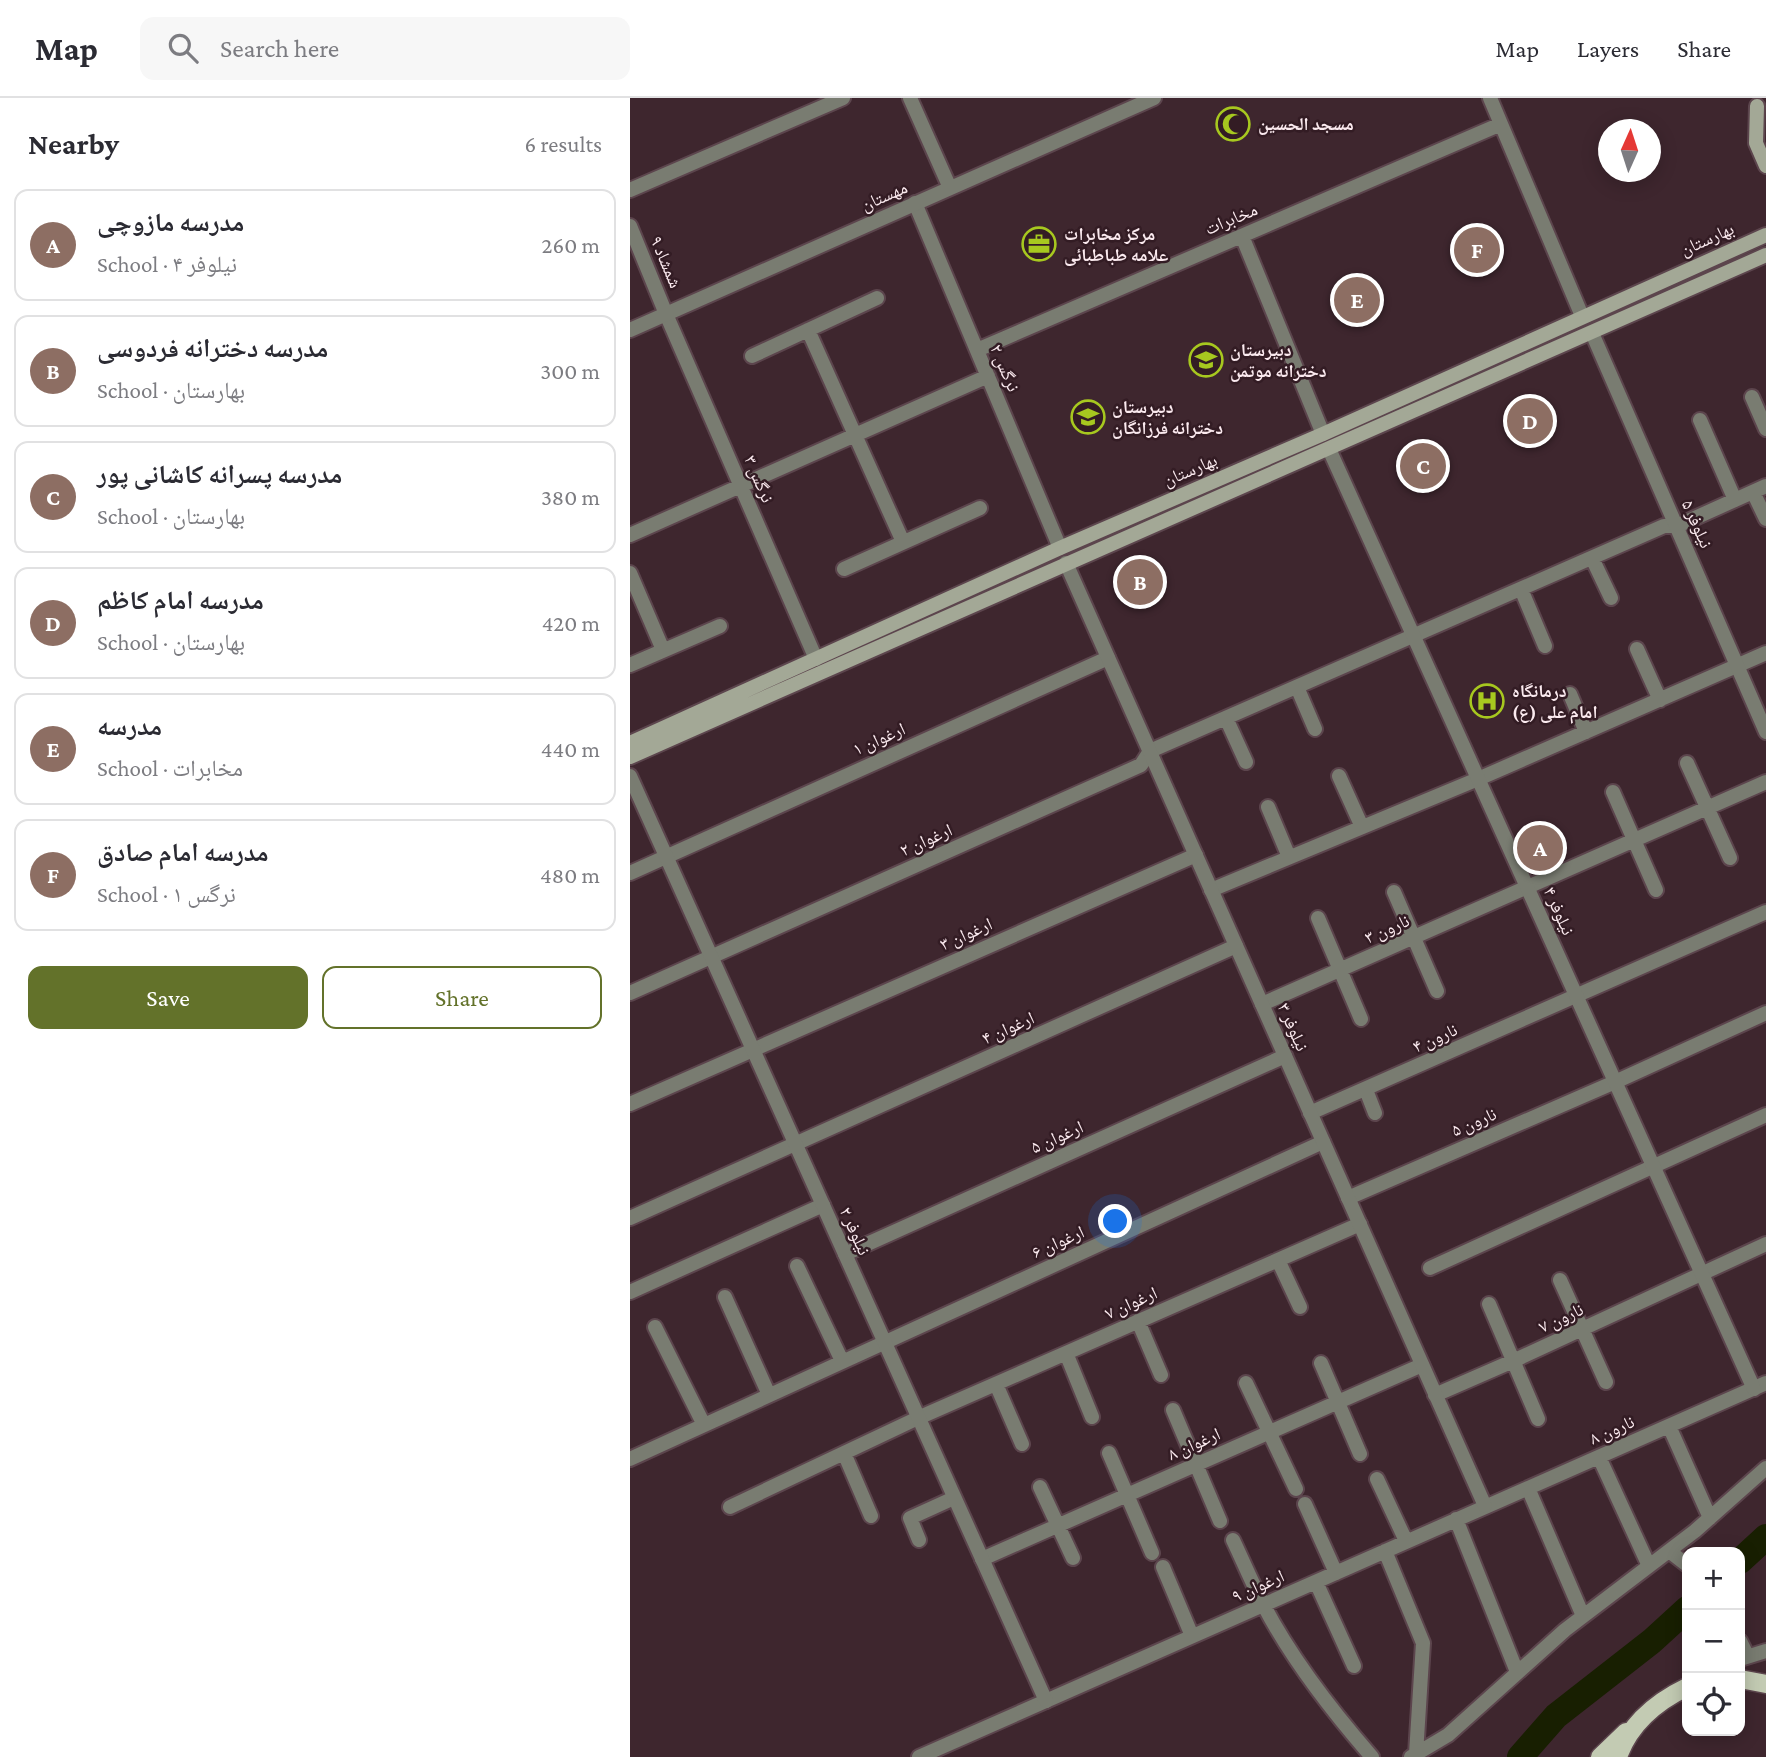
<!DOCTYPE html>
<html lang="en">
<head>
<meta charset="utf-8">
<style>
  :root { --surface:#fff; --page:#f7f7f7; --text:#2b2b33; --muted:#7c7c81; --line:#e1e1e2; --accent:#63722a }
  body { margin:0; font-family:"Crimson Pro","Noto Naskh Arabic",serif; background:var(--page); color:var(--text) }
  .controls { position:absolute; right:21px; bottom:21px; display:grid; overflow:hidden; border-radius:14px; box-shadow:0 4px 18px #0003 }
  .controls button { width:63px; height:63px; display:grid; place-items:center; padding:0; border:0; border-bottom:2px solid var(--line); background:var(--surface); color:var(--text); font:35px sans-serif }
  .compass { position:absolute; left:968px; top:21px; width:63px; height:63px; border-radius:50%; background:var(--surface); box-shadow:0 4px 18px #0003; rotate:3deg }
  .you { position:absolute; left:486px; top:1124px; width:24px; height:24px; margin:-18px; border:5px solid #fff; border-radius:50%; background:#1a73e8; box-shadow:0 0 0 10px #1a73e833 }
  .badge { display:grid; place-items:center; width:46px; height:46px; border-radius:50%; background:var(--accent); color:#fff; font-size:23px; font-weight:700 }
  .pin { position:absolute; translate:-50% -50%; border:4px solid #fff; box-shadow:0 2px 7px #0006 }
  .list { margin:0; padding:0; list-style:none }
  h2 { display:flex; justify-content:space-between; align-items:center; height:91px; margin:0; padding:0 28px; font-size:30px }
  h2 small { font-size:23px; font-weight:400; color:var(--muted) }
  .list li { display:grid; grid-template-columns:46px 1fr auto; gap:21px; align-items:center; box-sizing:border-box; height:112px; margin:0 14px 14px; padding:0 14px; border:2px solid var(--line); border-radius:14px }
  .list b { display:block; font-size:26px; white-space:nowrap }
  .list p { margin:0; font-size:23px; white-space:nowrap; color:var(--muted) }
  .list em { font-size:23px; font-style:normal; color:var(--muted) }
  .actions { display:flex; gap:14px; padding:21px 28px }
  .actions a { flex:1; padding:16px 0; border:2px solid var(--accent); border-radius:14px; text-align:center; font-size:24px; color:var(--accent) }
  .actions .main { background:var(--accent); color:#fff }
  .icon { flex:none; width:38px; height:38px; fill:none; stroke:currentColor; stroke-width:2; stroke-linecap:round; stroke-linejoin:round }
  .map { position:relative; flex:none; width:1136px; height:1659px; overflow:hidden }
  header { display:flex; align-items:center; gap:42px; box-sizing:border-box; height:98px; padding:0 35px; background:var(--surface); border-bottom:2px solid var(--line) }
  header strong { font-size:33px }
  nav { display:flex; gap:38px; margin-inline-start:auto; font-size:24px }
  .search { width:490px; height:63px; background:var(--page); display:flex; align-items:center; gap:18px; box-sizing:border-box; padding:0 24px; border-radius:14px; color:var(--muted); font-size:26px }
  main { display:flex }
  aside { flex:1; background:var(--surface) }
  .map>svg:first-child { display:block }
</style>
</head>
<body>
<header>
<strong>Map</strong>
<div class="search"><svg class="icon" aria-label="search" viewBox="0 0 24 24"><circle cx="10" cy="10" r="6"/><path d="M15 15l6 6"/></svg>Search here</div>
<nav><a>Map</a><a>Layers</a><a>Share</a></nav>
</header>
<main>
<aside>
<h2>Nearby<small>6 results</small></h2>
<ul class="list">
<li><span class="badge" style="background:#8d6e63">A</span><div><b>مدرسه مازوچی</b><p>School · نیلوفر ۴</p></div><em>260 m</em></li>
<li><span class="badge" style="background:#8d6e63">B</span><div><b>مدرسه دخترانه فردوسی</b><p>School · بهارستان</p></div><em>300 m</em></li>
<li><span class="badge" style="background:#8d6e63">C</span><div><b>مدرسه پسرانه کاشانی پور</b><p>School · بهارستان</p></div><em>380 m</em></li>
<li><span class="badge" style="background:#8d6e63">D</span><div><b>مدرسه امام کاظم</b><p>School · بهارستان</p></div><em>420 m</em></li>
<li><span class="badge" style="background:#8d6e63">E</span><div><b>مدرسه</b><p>School · مخابرات</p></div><em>440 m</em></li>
<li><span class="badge" style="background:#8d6e63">F</span><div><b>مدرسه امام صادق</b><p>School · نرگس ۱</p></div><em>480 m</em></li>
</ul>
<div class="actions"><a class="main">Save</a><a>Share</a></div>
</aside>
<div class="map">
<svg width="1136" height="1659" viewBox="0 0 1136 1659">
  <rect width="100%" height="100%" fill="#3e262e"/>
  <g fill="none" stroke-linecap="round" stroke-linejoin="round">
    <!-- river -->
    <path stroke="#181f01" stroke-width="26" d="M1110 1463 1136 1439
      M890 1659 926 1618 1022 1543 1057 1511"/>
    <defs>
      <path id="minor" d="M860 0 952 218
        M0 92 213 0
        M285 105 430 450
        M612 138 693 336
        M36 216 186 561
        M178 232 273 444
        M347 252 871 26
        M122 258 247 200
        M1122 299 1136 331
        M1070 322 1105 402
        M1123 394 1136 421
        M0 437 358 278
        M962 460 981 500
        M214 471 350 410
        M0 475 33 552
        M891 491 915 548
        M1007 551 1030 602
        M0 567 90 528
        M667 589 685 631
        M940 596 956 634
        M596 620 616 664
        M1057 665 1100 760
        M709 678 732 729
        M983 694 1026 792
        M638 709 659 759
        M0 775 478 560
        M581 792 848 681 1136 555
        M764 794 807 893
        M688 820 731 921
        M0 895 511 667 520 653 1034 428H1047L1136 388
        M632 906 1136 684
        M736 992 745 1015
        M0 1006 566 757
        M680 1015 1136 814
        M718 1100 985 984 1136 915
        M0 1120 606 848
        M215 1156 655 958
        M648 1162 670 1209
        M167 1168 212 1263
        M800 1170 1136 1017
        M930 1182 976 1284
        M0 1194 193 1107
        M95 1199 139 1297
        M859 1206 908 1321
        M508 1223 531 1277
        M25 1229 74 1327
        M436 1255 462 1319
        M691 1265 730 1356
        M616 1285 666 1391
        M366 1286 392 1346
        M805 1297 883 1263 1136 1146
        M543 1312 590 1423
        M1039 1328 1080 1420
        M214 1355 241 1418
        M479 1355 522 1455
        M969 1359 1019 1468
        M0 1361 693 1044
        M747 1381 776 1443
        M410 1389 443 1460
        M898 1390 953 1518
        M675 1406 706 1475
        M100 1409 288 1320 730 1126
        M826 1421 887 1574
        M289 1442 280 1420 324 1400
        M603 1442C613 1463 622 1485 633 1506 662 1562 701 1612 742 1659
        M755 1453 793 1545 786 1656
        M1039 1453 1057 1467
        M352 1461 792 1267
        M533 1469 562 1538
        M686 1484 724 1568
        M1110 1543 1117 1557
        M1110 1561 1136 1553
        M289 1659 1136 1285
        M781 1659 818 1637 935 1532 1065 1433 1136 1370"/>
      <path id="tertiary" d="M280 0 320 90
        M0 128 36 216
        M0 232 524 0
        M962 235 1136 634
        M699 351 1124 1291
        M436 465 855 1408
        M0 678 416 1603"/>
      <path id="secondary" d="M1127 8 1126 45 1136 68
        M0 645 430 450 693 336 1136 137
        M0 659 1136 157"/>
      <path id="primary" d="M1110 1581 1136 1586
        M970 1659 996 1634
        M988 1659C1000 1625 1026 1604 1057 1589"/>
    </defs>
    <!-- minor casing -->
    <use href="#minor" stroke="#5c454d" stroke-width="18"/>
    <!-- tertiary casing -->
    <use href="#tertiary" stroke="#5c454d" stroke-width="18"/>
    <!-- secondary casing -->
    <use href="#secondary" stroke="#5c454d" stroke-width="18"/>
    <!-- primary casing -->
    <use href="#primary" stroke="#5c454d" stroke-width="21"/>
    <!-- minor -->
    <use href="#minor" stroke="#797c71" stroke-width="14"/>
    <!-- tertiary -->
    <use href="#tertiary" stroke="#797c71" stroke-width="14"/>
    <!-- secondary -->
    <use href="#secondary" stroke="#a3a896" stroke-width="14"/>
    <!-- primary -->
    <use href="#primary" stroke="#c3cbb3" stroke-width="18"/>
  </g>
  <!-- icons -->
  <defs>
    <symbol id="mosque-ring" viewBox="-11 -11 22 22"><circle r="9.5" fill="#331c24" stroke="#a7c81f" stroke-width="1.5"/><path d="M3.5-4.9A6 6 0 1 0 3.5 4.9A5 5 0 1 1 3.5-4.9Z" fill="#a7c81f"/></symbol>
    <symbol id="office-ring" viewBox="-11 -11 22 22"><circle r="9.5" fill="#331c24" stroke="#a7c81f" stroke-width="1.5"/><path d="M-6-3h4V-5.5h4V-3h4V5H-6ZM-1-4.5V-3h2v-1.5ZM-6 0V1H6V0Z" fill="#a7c81f"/></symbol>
    <symbol id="school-ring" viewBox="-11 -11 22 22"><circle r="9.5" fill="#331c24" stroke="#a7c81f" stroke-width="1.5"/><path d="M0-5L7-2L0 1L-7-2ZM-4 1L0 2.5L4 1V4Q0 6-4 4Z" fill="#a7c81f"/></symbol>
    <symbol id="hospital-ring" viewBox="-11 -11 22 22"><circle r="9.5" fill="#331c24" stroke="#a7c81f" stroke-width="1.5"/><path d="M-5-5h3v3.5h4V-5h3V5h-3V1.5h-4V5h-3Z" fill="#a7c81f"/></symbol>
  </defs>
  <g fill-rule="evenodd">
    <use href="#mosque-ring" x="584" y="7" width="38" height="38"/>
    <use href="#office-ring" x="390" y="127" width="38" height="38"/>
    <use href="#school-ring" x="557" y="243" width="38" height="38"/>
    <use href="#school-ring" x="439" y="300" width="38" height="38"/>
    <use href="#hospital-ring" x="838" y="584" width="38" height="38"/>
  </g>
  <g text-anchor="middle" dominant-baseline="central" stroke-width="5" stroke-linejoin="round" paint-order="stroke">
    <!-- poi labels -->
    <g font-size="18" font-weight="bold" fill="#fbeaef" stroke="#331c24" text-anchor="start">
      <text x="628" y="26">مسجد الحسین</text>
      <text x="434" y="136">مرکز مخابرات<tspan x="434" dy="21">علامه طباطبائی</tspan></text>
      <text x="600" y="252">دبیرستان<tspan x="600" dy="21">دخترانه موتمن</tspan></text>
      <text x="482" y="309">دبیرستان<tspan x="482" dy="21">دخترانه فرزانگان</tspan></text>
      <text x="882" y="593">درمانگاه<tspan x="882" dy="21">امام علی (ع)</tspan></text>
    </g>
    <!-- street labels -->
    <g font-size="18" fill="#fbeaef" stroke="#331c24">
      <text transform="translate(254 98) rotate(-24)">مهستان</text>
      <text transform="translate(601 121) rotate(-23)">مخابرات</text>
      <text transform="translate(1077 141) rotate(-24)">بهارستان</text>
      <text transform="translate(36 164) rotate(67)">شمشاد ۹</text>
      <text transform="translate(375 270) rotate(67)">نرگس ۲</text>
      <text transform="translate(560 372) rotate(-23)">بهارستان</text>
      <text transform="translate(129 381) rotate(67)">نرگس ۳</text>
      <text transform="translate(1067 426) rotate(66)">نیلوفر ۵</text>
      <text transform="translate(249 641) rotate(-24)">ارغوان ۱</text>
      <text transform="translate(296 742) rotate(-24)">ارغوان ۲</text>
      <text transform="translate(929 813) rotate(66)">نیلوفر ۴</text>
      <text transform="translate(757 831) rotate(-24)">نارون ۳</text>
      <text transform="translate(336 836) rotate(-24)">ارغوان ۳</text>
      <text transform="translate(663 929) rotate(66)">نیلوفر ۳</text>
      <text transform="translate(378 930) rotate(-24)">ارغوان ۴</text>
      <text transform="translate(805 940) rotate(-24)">نارون ۴</text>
      <text transform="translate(844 1024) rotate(-23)">نارون ۵</text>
      <text transform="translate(427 1039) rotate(-24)">ارغوان ۵</text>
      <text transform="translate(225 1133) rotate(66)">نیلوفر ۲</text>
      <text transform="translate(428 1144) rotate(-24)">ارغوان ۶</text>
      <text transform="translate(501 1205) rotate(-24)">ارغوان ۷</text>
      <text transform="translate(931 1220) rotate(-25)">نارون ۷</text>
      <text transform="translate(982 1332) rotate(-24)">نارون ۸</text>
      <text transform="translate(564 1346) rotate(-24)">ارغوان ۸</text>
      <text transform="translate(628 1488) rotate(-24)">ارغوان ۹</text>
    </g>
  </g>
</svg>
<div class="controls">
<button>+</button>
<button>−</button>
<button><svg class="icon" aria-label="locate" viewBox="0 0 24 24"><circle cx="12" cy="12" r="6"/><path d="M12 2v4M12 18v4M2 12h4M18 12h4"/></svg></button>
</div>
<svg class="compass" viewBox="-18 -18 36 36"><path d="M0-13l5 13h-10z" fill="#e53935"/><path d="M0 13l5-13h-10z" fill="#7c7c81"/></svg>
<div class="you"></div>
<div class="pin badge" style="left:910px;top:750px;background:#8d6e63">A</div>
<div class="pin badge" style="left:510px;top:484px;background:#8d6e63">B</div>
<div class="pin badge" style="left:793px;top:368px;background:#8d6e63">C</div>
<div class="pin badge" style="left:900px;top:323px;background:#8d6e63">D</div>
<div class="pin badge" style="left:727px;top:202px;background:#8d6e63">E</div>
<div class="pin badge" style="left:847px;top:152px;background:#8d6e63">F</div>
</div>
</main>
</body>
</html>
